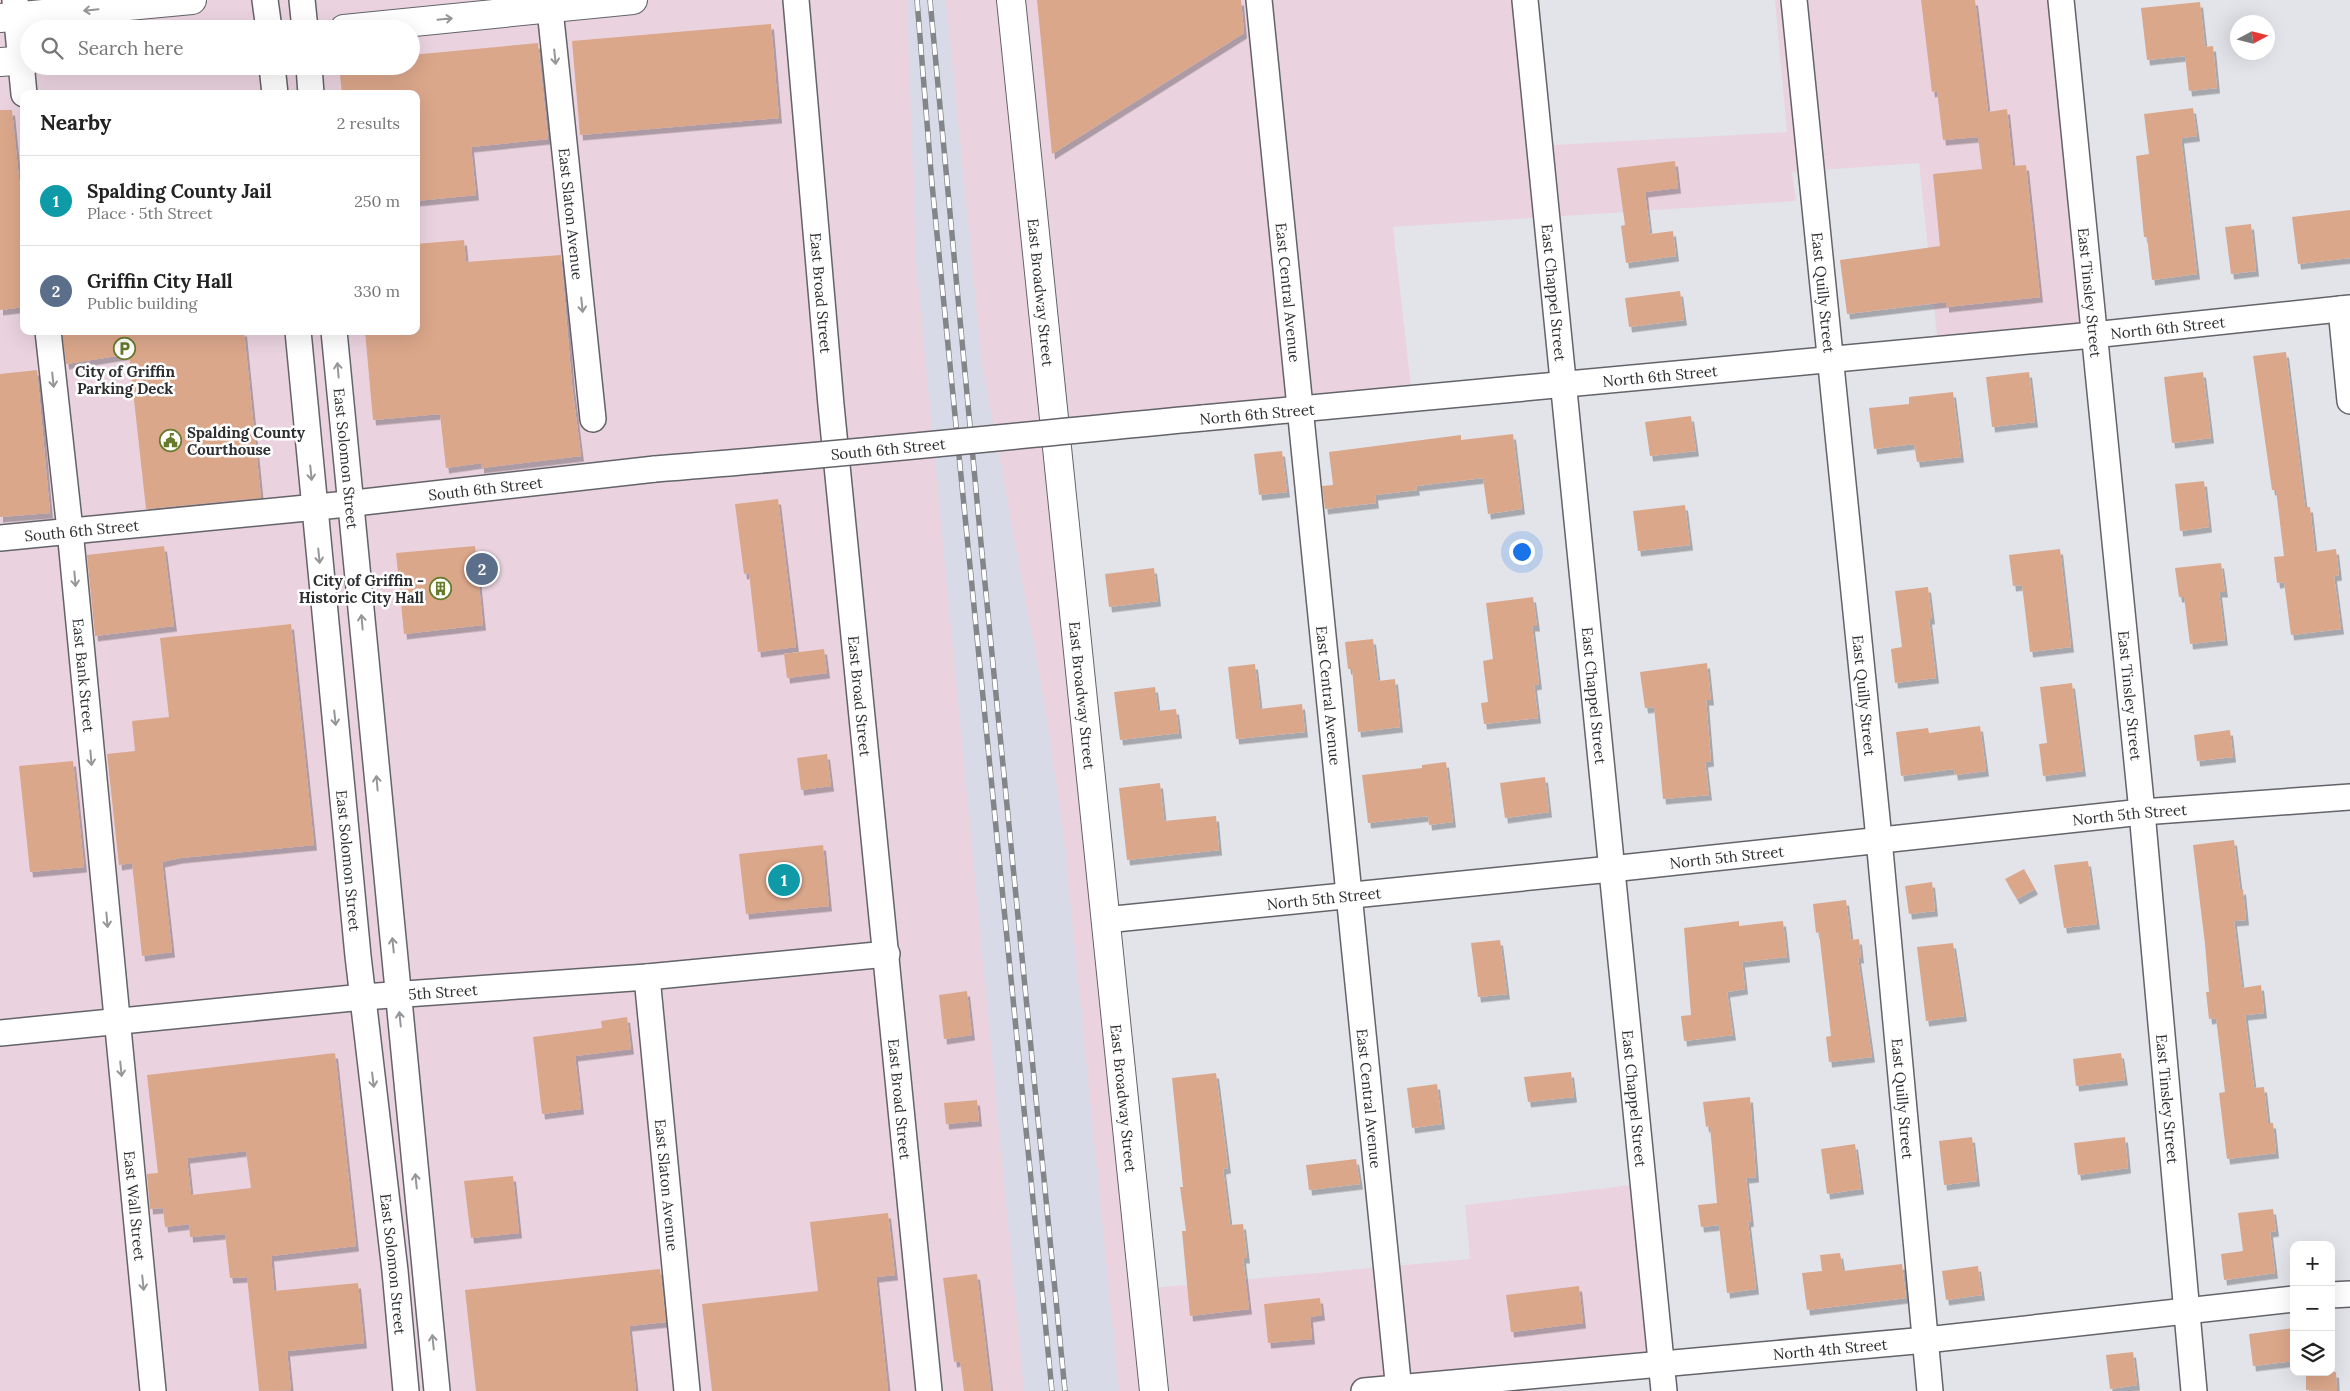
<!DOCTYPE html>
<html lang="en">
<head>
<meta charset="utf-8">
<style>
  :root { --surface:#fff; --page:#f2f2f2; --text:#222; --muted:#767676; --line:#e0e0e0; --accent:#667b2b }
  body { margin:0; font-family:Lora,serif; background:var(--page); color:var(--text) }
  .controls { position:absolute; right:15px; bottom:15px; display:grid; overflow:hidden; border-radius:10px; box-shadow:0 5px 20px #0002 }
  .controls button { width:45px; height:45px; display:grid; place-items:center; padding:0; border:0; border-bottom:1px solid var(--line); background:var(--surface); color:var(--text); font:25px sans-serif }
  .compass { position:absolute; left:2230px; top:15px; width:45px; height:45px; border-radius:50%; background:var(--surface); box-shadow:0 5px 20px #0002; rotate:83deg }
  .you { position:absolute; left:1521px; top:551px; width:18px; height:18px; margin:-12px; border:4px solid #fff; border-radius:50%; background:#1a73e8; box-shadow:0 0 0 8px #1a73e833 }
  .badge { display:grid; place-items:center; width:32px; height:32px; border-radius:50%; background:var(--accent); color:#fff; font-size:16px; font-weight:700 }
  .pin { position:absolute; translate:-50% -50%; border:2px solid #fff; box-shadow:0 1px 5px #0006 }
  .list { margin:0; padding:0; list-style:none }
  h2 { display:flex; justify-content:space-between; align-items:center; height:65px; margin:0; padding:0 20px; font-size:21px }
  h2 small { font-size:16px; font-weight:400; color:var(--muted) }
  .list li { display:grid; grid-template-columns:32px 1fr auto; gap:15px; align-items:center; box-sizing:border-box; height:90px; padding:0 20px; border-top:1px solid var(--line) }
  .list b { display:block; font-size:19px; white-space:nowrap }
  .list p { margin:0; font-size:16px; white-space:nowrap; color:var(--muted) }
  .list em { font-size:16px; font-style:normal; color:var(--muted) }
  .icon { flex:none; width:28px; height:28px; fill:none; stroke:currentColor; stroke-width:2; stroke-linecap:round; stroke-linejoin:round }
  .map { position:relative; flex:none; width:2350px; height:1391px; overflow:hidden }
  .search { position:absolute; background:var(--surface); box-shadow:0 5px 20px #0002; left:20px; top:20px; width:400px; height:55px; display:flex; align-items:center; gap:12px; box-sizing:border-box; padding:0 18px; border-radius:28px; color:var(--muted); font-size:19px }
  .panel { position:absolute; background:var(--surface); box-shadow:0 5px 20px #0002; left:20px; top:90px; width:400px; height:245px; border-radius:10px }
  .map>svg:first-child { display:block }
</style>
</head>
<body>
<div class="map">
<svg width="2350" height="1391" viewBox="0 0 2350 1391">
  <defs>
    <filter id="shadow"><feDropShadow dx="3" dy="5.5" stdDeviation="0" flood-color="#0004"/></filter>
  </defs>
  <rect width="100%" height="100%" fill="#e3e4ea"/>
  <!-- commercial -->
  <path fill="#ead3df" fill-rule="evenodd" d="M0 0H1523L1535 146 1787 132 1775 0H2056L2090 341 1939 354 1919 163 1792 172 1796 201 1393 227 1413 405 1056 438 1141 1289 1470 1259 1465 1205 1631 1185 1650 1371 1461 1391H0ZM29 29H411V66H29ZM24 94H416V331H24Z"/>
  <!-- built -->
  <path fill="#d9dae8" d="M907 0H946L982 364 1044 700 1063 830 1119 1391H1024L916 262Z"/>
  <!-- building -->
  <path fill="#dba78b" fill-rule="evenodd" filter="url(#shadow)" d="M1037 0H1241L1244 33 1052 154Z
    M1921 0H1975L1988 112 2007 109 2013 166 2026 165 2040 297 1946 307V302L1847 314 1840 260 1940 246 1933 174 1982 169 1978 137 1943 140 1937 91 1932 92Z
    M2200 2 2205 47 2213 46 2217 88 2189 91 2185 56 2147 60 2141 8Z
    M771 24 779 118 580 135 572 41Z
    M538 43 548 139 471 147 476 195 416 201V94H342L339 66H411V55Z
    M2193 108 2197 136 2181 138 2197 274 2152 280 2147 237H2144L2136 156 2149 154 2144 114Z
    M0 110H12L24 228V307L0 310Z
    M1675 161 1678 188 1645 192 1650 234 1673 231 1676 256 1626 263 1621 226 1625 225 1617 168Z
    M2350 210V258L2298 264 2292 217Z
    M2251 224 2256 271 2231 274 2225 227Z
    M464 240 466 262 561 255 572 385 581 456 481 468V463L446 468 440 414 373 420 365 331H416V244Z
    M1680 291 1684 320 1629 327 1625 298Z
    M62 331H244L261 498 146 509 129 354 66 364Z
    M2286 352 2305 507H2310L2315 552 2336 549 2339 575 2334 576 2341 629 2291 635 2284 582 2277 583 2274 557 2284 556 2276 490H2272L2253 356Z
    M37 370 50 513 0 517V374Z
    M2029 372 2035 422 1992 427 1986 377Z
    M2203 372 2211 438 2172 443 2164 377Z
    M1953 392 1961 457 1917 462 1914 444 1874 449 1869 408 1909 404V397Z
    M1691 416 1696 451 1650 456 1645 422Z
    M1513 434 1522 509 1488 514 1483 478 1416 486 1417 490 1375 495 1376 503 1325 509 1322 486 1333 485 1329 452 1461 435V440Z
    M1282 451 1287 492 1259 495 1254 454Z
    M2204 481 2209 527 2180 531 2175 484Z
    M778 499 796 647 758 652 749 573 744 574 735 504Z
    M1685 505 1690 545 1638 551 1633 511Z
    M164 546 174 626 95 636 87 555Z
    M475 546 483 625 404 634 396 553Z
    M2060 549 2071 647 2030 652 2022 585 2013 586 2009 555Z
    M2221 563 2225 592H2219L2225 640 2190 644 2184 597H2179L2175 568Z
    M1154 568 1158 601 1109 607 1105 574Z
    M1928 587 1932 619H1929L1936 678 1895 683 1891 649 1902 647 1895 591Z
    M1533 597 1537 626H1532L1539 684 1534 685 1538 718 1484 724 1481 703 1488 702 1483 661 1493 659 1486 603Z
    M291 624 314 845 180 858 162 862 172 952 142 956 132 863 119 865 107 754 135 751 132 721 169 717 160 638Z
    M1373 639 1378 681 1395 679 1400 727 1358 732 1352 669H1348L1345 642Z
    M824 649 827 673 787 678 784 654Z
    M1707 663 1711 700H1706L1711 761 1705 762 1709 795 1663 799 1654 707 1645 708 1640 672Z
    M1255 664 1260 709 1302 704 1305 732 1236 739 1228 667Z
    M2072 683 2083 771 2043 776 2039 744 2047 743 2040 687Z
    M1155 687 1158 711 1176 709 1179 733 1120 740 1114 692Z
    M1980 726 1986 771 1955 775 1954 769 1901 776 1896 732 1928 728 1929 733Z
    M2230 730 2233 757 2197 761 2194 735Z
    M827 754 831 786 801 790 797 758Z
    M73 761 84 867 30 872 19 766Z
    M1446 762 1453 822 1429 825 1428 816 1368 823 1362 775 1422 768V765Z
    M1545 777 1549 812 1505 818 1500 783Z
    M1160 783 1164 821 1216 816 1219 850 1127 860 1119 788Z
    M2234 840 2240 890 2243 889 2246 920 2234 921 2242 988 2261 985 2264 1013 2245 1015 2254 1088 2264 1087 2268 1123H2273L2276 1153 2227 1159 2219 1093 2225 1092 2216 1018 2209 1019 2206 992H2209L2205 944 2193 845Z
    M823 845 829 906 746 914 739 854Z
    M2088 861 2097 924 2064 928 2054 865Z
    M2024 869 2035 889 2017 899 2005 879Z
    M1932 882 1935 911 1909 914 1905 886Z
    M1846 900 1851 940 1859 939 1861 958H1858L1872 1057 1829 1062 1826 1037 1831 1036 1819 932 1816 933 1813 904Z
    M1739 921V926L1783 921 1787 957 1742 962 1745 989 1727 992 1733 1035 1684 1041 1681 1016 1691 1015 1684 928Z
    M1500 940 1507 994 1478 997 1471 943Z
    M1953 943 1964 1016 1926 1021 1917 947Z
    M967 991 972 1035 944 1039 939 995Z
    M627 1017 631 1049 575 1056 581 1109 542 1114 533 1037 602 1028 601 1021Z
    M335 1053 356 1246 271 1256 274 1291 358 1283 364 1343 287 1351 291 1390 259 1391 247 1277 230 1278 225 1234 190 1237 189 1224 165 1227 163 1208 150 1209 147 1174 158 1173 147 1075ZM246 1151 251 1188 191 1195 187 1158Z
    M2121 1053 2125 1080 2076 1086 2073 1059Z
    M1571 1072 1574 1097 1528 1102 1524 1077Z
    M1216 1073 1228 1168 1223 1169 1230 1225 1243 1224 1247 1258H1243L1249 1309 1190 1316 1182 1231H1186L1180 1187H1183L1172 1078Z
    M1437 1084 1442 1124 1412 1128 1407 1088Z
    M1750 1097 1756 1177 1746 1178 1751 1221 1748 1222 1756 1289 1727 1293 1719 1225 1701 1227 1698 1205 1717 1203 1710 1126 1706 1127 1703 1102Z
    M977 1100 979 1121 946 1124 944 1103Z
    M1972 1137 1977 1181 1944 1185 1939 1141Z
    M2125 1137 2128 1168 2078 1175 2074 1143Z
    M1855 1144 1861 1189 1827 1194 1821 1149Z
    M1356 1159 1360 1184 1309 1190 1306 1165Z
    M513 1176 519 1233 471 1238 464 1181Z
    M2273 1209 2276 1231 2270 1232 2275 1273 2224 1280 2221 1254 2243 1251 2238 1213Z
    M888 1213 895 1275 876 1277 888 1391H712L702 1304 818 1291 810 1222Z
    M1840 1253 1843 1271 1902 1264 1906 1298 1807 1310 1802 1273 1822 1271 1820 1255Z
    M1978 1266 1982 1295 1946 1300 1942 1271Z
    M660 1269 666 1322 629 1326 636 1391H476L465 1290Z
    M977 1274 991 1391H964L960 1361 954 1362 943 1278Z
    M1579 1286 1583 1323 1511 1332 1506 1295Z
    M1320 1298 1322 1315 1310 1317 1312 1339 1268 1343 1264 1304Z
    M2294 1328V1361L2253 1366 2249 1334Z
    M2133 1352 2137 1385 2110 1389 2106 1355Z
    M2306 1372H2336L2337 1391 2306 1390Z"/>
  <g fill="none" stroke-linecap="round" stroke-linejoin="round">
    <defs>
      <g id="minor">
        <path d="M15 0 24 94"/>
        <path d="M265 0 269 29"/>
        <path d="M302 0 305 29"/>
        <path id="s1" d="M549 0 593 419"/>
        <path id="s2" d="M796 0 831 405 929 1391"/>
        <path id="s3" d="M1259 0 1399 1391"/>
        <path id="s4" d="M1525 0 1664 1391"/>
        <path id="s5" d="M1794 0 1879 839 1930 1391"/>
        <path id="s6" d="M2061 0 2142 812 2194 1391"/>
        <path d="M272 66 275 94"/>
        <path d="M309 66 311 94"/>
        <path d="M2341 309 2350 401"/>
        <path id="s7" d="M48 331 70 530 153 1391"/>
        <path id="s8" d="M298 331 358 956 395 1271 406 1391"/>
        <path id="s9" d="M334 331 437 1391"/>
        <path id="s10" d="M1203 418 2093 335 2350 308"/>
        <path id="s11" d="M0 538 337 505 655 469"/>
        <path id="s12" d="M1105 920 1611 869 2142 812 2350 797"/>
        <path id="s13" d="M647 977 687 1391"/>
        <path id="s14" d="M0 1033 363 997 647 977 887 954"/>
        <path d="M2331 1295 2350 1294"/>
        <path id="s15" d="M1364 1391 1926 1340 2294 1299"/>
      </g>
      <g id="major">
        <path id="s16" d="M1011 0 1154 1391"/>
        <path d="M0 18 192 0"/>
        <path d="M344 29 633 0"/>
        <path d="M0 62 29 60"/>
      </g>
    </defs>
    <!-- minor casing -->
    <use href="#minor" stroke="#636369" stroke-width="28"/>
    <!-- major casing -->
    <use href="#major" stroke="#636369" stroke-width="30"/>
    <!-- minor -->
    <use href="#minor" stroke="#fff" stroke-width="25"/>
    <!-- major -->
    <use href="#major" stroke="#fff" stroke-width="28"/>
    <defs>
      <path id="rail" d="M917 0 932 184 1052 1391
        M930 0 981 543 1065 1391"/>
    </defs>
    <!-- rail casing -->
    <use href="#rail" stroke="#848589" stroke-width="5.5"/>
    <!-- rail -->
    <use href="#rail" stroke="#fff" stroke-width="4" stroke-dasharray="11" stroke-linecap="butt"/>
    <defs>
      <g id="minor-bridge">
        <path id="s17" d="M655 469C838 455 1020 435 1203 418"/>
      </g>
    </defs>
    <!-- minor-bridge casing -->
    <use href="#minor-bridge" stroke="#636369" stroke-width="28" stroke-linecap="butt"/>
    <!-- minor-bridge -->
    <use href="#minor-bridge" stroke="#fff" stroke-width="25"/>
  </g>
  <!-- one-way arrows -->
  <defs><path id="oneway-shaft" d="M-6 0H5M1.5-3L5.5 0L1.5 3" fill="none" stroke-width="1.6" stroke-linecap="round" stroke-linejoin="round" transform="scale(1.25)"/></defs>
  <g stroke="#969698">
    <use href="#oneway-shaft" transform="translate(91 10) rotate(174)"/>
    <use href="#oneway-shaft" transform="translate(445 19) rotate(-6)"/>
    <use href="#oneway-shaft" transform="translate(555 57) rotate(84)"/>
    <use href="#oneway-shaft" transform="translate(582 305) rotate(84)"/>
    <use href="#oneway-shaft" transform="translate(338 370) rotate(-95)"/>
    <use href="#oneway-shaft" transform="translate(53 380) rotate(84)"/>
    <use href="#oneway-shaft" transform="translate(311 473) rotate(84)"/>
    <use href="#oneway-shaft" transform="translate(319 556) rotate(84)"/>
    <use href="#oneway-shaft" transform="translate(75 579) rotate(85)"/>
    <use href="#oneway-shaft" transform="translate(362 622) rotate(-95)"/>
    <use href="#oneway-shaft" transform="translate(335 718) rotate(84)"/>
    <use href="#oneway-shaft" transform="translate(91 758) rotate(85)"/>
    <use href="#oneway-shaft" transform="translate(377 783) rotate(-95)"/>
    <use href="#oneway-shaft" transform="translate(107 920) rotate(85)"/>
    <use href="#oneway-shaft" transform="translate(393 945) rotate(-96)"/>
    <use href="#oneway-shaft" transform="translate(400 1019) rotate(-96)"/>
    <use href="#oneway-shaft" transform="translate(121 1069) rotate(84)"/>
    <use href="#oneway-shaft" transform="translate(373 1080) rotate(83)"/>
    <use href="#oneway-shaft" transform="translate(416 1181) rotate(-96)"/>
    <use href="#oneway-shaft" transform="translate(143 1283) rotate(84)"/>
    <use href="#oneway-shaft" transform="translate(433 1342) rotate(-96)"/>
  </g>
  <!-- icons -->
  <defs>
    <symbol id="parking-ring" viewBox="-11 -11 22 22"><circle r="9.5" fill="#fff" stroke="#667b2b" stroke-width="1.5"/><path d="M-3.5-5.5H1a3.5 3.5 0 0 1 0 7H-1V5.5H-3.5ZM-1-3.4V-.6H.8a1.4 1.4 0 0 0 0-2.8Z" fill="#667b2b"/></symbol>
    <symbol id="civic-ring" viewBox="-11 -11 22 22"><circle r="9.5" fill="#fff" stroke="#667b2b" stroke-width="1.5"/><path d="M-.6-6.5H3V-4.5H.6V-3L4-1V1h2V6H-6V1h2V-1L-.6-3ZM-1.2 2.5V6h2.4V2.5Z" fill="#667b2b"/></symbol>
    <symbol id="building-ring" viewBox="-11 -11 22 22"><circle r="9.5" fill="#fff" stroke="#667b2b" stroke-width="1.5"/><path d="M-4-6H4V6H1V3H-1V6H-4ZM-2.5-4.3h1.7v1.8h-1.7ZM.8-4.3h1.7v1.8H.8ZM-2.5-1h1.7V.8h-1.7ZM.8-1h1.7V.8H.8Z" fill="#667b2b"/></symbol>
  </defs>
  <g fill-rule="evenodd">
    <use href="#parking-ring" x="112" y="336" width="25" height="25"/>
    <use href="#civic-ring" x="158" y="428" width="25" height="25"/>
    <use href="#building-ring" x="428" y="576" width="25" height="25"/>
  </g>
  <g text-anchor="middle" dominant-baseline="central" stroke-width="5" stroke-linejoin="round" paint-order="stroke">
    <!-- street labels -->
    <g font-size="15" fill="#2d2e30" stroke="#fff">
      <text stroke="none"><textPath href="#s1" startOffset="215">East Slaton Avenue</textPath></text>
      <text stroke="none"><textPath href="#s3" startOffset="294">East Central Avenue</textPath></text>
      <text stroke="none"><textPath href="#s4" startOffset="294">East Chappel Street</textPath></text>
      <text stroke="none"><textPath href="#s5" startOffset="294">East Quilly Street</textPath></text>
      <text stroke="none"><textPath href="#s6" startOffset="294">East Tinsley Street</textPath></text>
      <text stroke="none"><textPath href="#s2" startOffset="294">East Broad Street</textPath></text>
      <text stroke="none"><textPath href="#s16" startOffset="294">East Broadway Street</textPath></text>
      <text stroke="none"><textPath href="#s10" startOffset="969">North 6th Street</textPath></text>
      <text stroke="none"><textPath href="#s10" startOffset="459">North 6th Street</textPath></text>
      <text transform="translate(1257 414) rotate(-5)">North 6th Street</text>
      <text stroke="none"><textPath href="#s17" startOffset="234">South 6th Street</textPath></text>
      <text stroke="none"><textPath href="#s9" startOffset="128">East Solomon Street</textPath></text>
      <text stroke="none"><textPath href="#s11" startOffset="488">South 6th Street</textPath></text>
      <text stroke="none"><textPath href="#s11" startOffset="82">South 6th Street</textPath></text>
      <text stroke="none"><textPath href="#s7" startOffset="346">East Bank Street</textPath></text>
      <text stroke="none"><textPath href="#s5" startOffset="699">East Quilly Street</textPath></text>
      <text stroke="none"><textPath href="#s6" startOffset="699">East Tinsley Street</textPath></text>
      <text stroke="none"><textPath href="#s2" startOffset="699">East Broad Street</textPath></text>
      <text stroke="none"><textPath href="#s16" startOffset="699">East Broadway Street</textPath></text>
      <text stroke="none"><textPath href="#s3" startOffset="699">East Central Avenue</textPath></text>
      <text stroke="none"><textPath href="#s4" startOffset="699">East Chappel Street</textPath></text>
      <text stroke="none"><textPath href="#s12" startOffset="1030">North 5th Street</textPath></text>
      <text stroke="none"><textPath href="#s12" startOffset="625">North 5th Street</textPath></text>
      <text stroke="none"><textPath href="#s8" startOffset="532">East Solomon Street</textPath></text>
      <text stroke="none"><textPath href="#s12" startOffset="220">North 5th Street</textPath></text>
      <text stroke="none"><textPath href="#s14" startOffset="445">5th Street</textPath></text>
      <text stroke="none"><textPath href="#s16" startOffset="1104">East Broadway Street</textPath></text>
      <text stroke="none"><textPath href="#s5" startOffset="1104">East Quilly Street</textPath></text>
      <text stroke="none"><textPath href="#s2" startOffset="1104">East Broad Street</textPath></text>
      <text stroke="none"><textPath href="#s3" startOffset="1104">East Central Avenue</textPath></text>
      <text stroke="none"><textPath href="#s4" startOffset="1104">East Chappel Street</textPath></text>
      <text stroke="none"><textPath href="#s6" startOffset="1104">East Tinsley Street</textPath></text>
      <text stroke="none"><textPath href="#s13" startOffset="209">East Slaton Avenue</textPath></text>
      <text stroke="none"><textPath href="#s7" startOffset="879">East Wall Street</textPath></text>
      <text stroke="none"><textPath href="#s8" startOffset="938">East Solomon Street</textPath></text>
      <text stroke="none"><textPath href="#s15" startOffset="468">North 4th Street</textPath></text>
    </g>
    <!-- poi labels -->
    <g font-size="15" font-weight="bold" fill="#2d2e30" stroke="#fff">
      <text x="125" y="371">City of Griffin<tspan x="125" dy="17">Parking Deck</tspan></text>
      <text x="187" y="432" text-anchor="start">Spalding County<tspan x="187" dy="17">Courthouse</tspan></text>
      <text x="424" y="580" text-anchor="end">City of Griffin -<tspan x="424" dy="17">Historic City Hall</tspan></text>
    </g>
  </g>
</svg>
<div class="controls">
<button>+</button>
<button>−</button>
<button><svg class="icon" aria-label="layers" viewBox="0 0 24 24"><path d="M12 4l9 5-9 5-9-5zM3 14l9 5 9-5"/></svg></button>
</div>
<svg class="compass" viewBox="-18 -18 36 36"><path d="M0-13l5 13h-10z" fill="#e53935"/><path d="M0 13l5-13h-10z" fill="#767676"/></svg>
<div class="you"></div>
<div class="pin badge" style="left:784px;top:880px;background:#0f9aa8">1</div>
<div class="pin badge" style="left:482px;top:569px;background:#5c6f8a">2</div>
<div class="search"><svg class="icon" aria-label="search" viewBox="0 0 24 24"><circle cx="10" cy="10" r="6"/><path d="M15 15l6 6"/></svg>Search here</div>
<section class="panel">
<h2>Nearby<small>2 results</small></h2>
<ul class="list">
<li><span class="badge" style="background:#0f9aa8">1</span><div><b>Spalding County Jail</b><p>Place · 5th Street</p></div><em>250 m</em></li>
<li><span class="badge" style="background:#5c6f8a">2</span><div><b>Griffin City Hall</b><p>Public building</p></div><em>330 m</em></li>
</ul>
</section>
</div>
</body>
</html>
